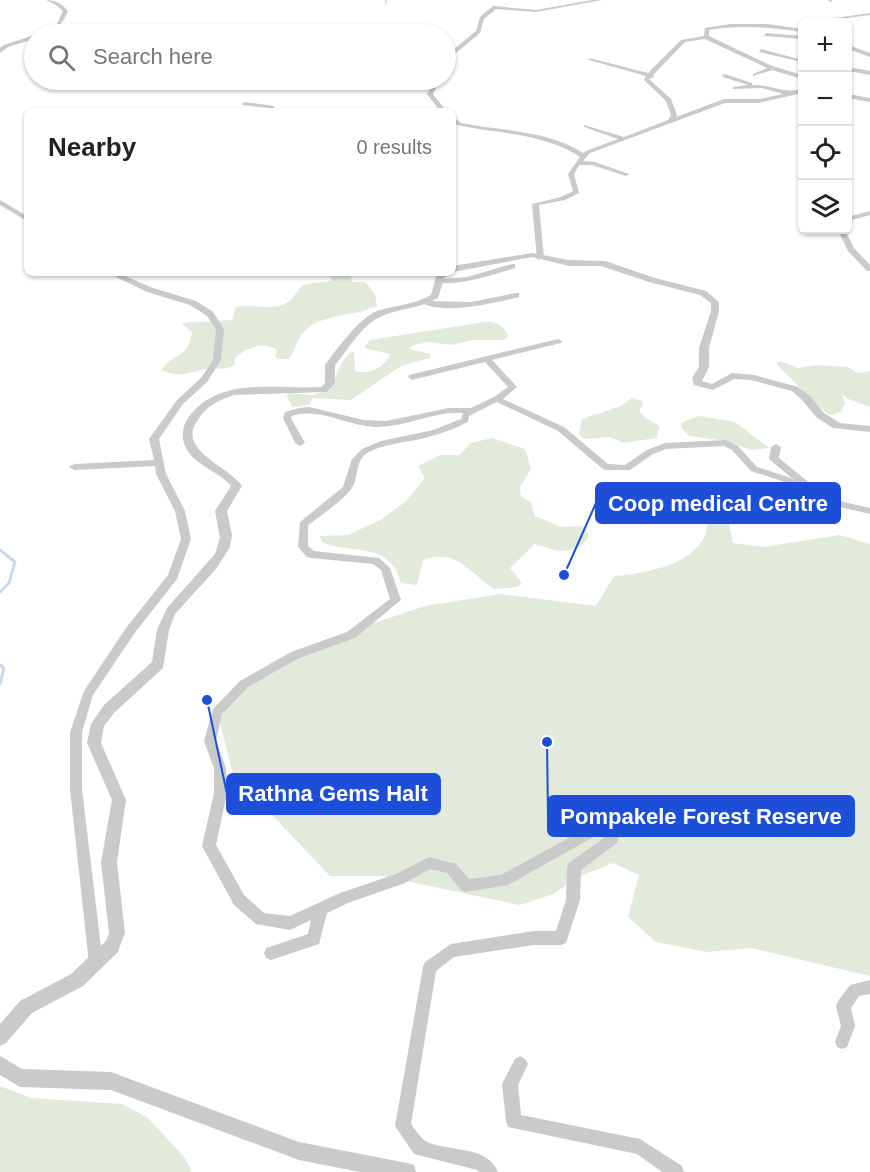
<!DOCTYPE html>
<html lang="en">
<head>
<meta charset="utf-8">
<style>
  :root { --surface:#fff; --page:#f6f6f6; --text:#222; --muted:#767676; --line:#e0e0e0 }
  body { margin:0; font-family:Arial,sans-serif; background:var(--page); color:var(--text) }
  .controls { position:absolute; right:18px; top:18px; display:grid; overflow:hidden; border-radius:9px; box-shadow:0 2px 4px #0004 }
  .controls button { width:54px; height:54px; display:grid; place-items:center; padding:0; border:0; border-bottom:2px solid var(--line); background:var(--surface); color:var(--text); font:30px sans-serif }
  .list { margin:0; padding:0; list-style:none }
  h2 { display:flex; justify-content:space-between; align-items:center; height:78px; margin:0; padding:0 24px; font-size:26px }
  h2 small { font-size:20px; font-weight:400; color:var(--muted) }
  .icon { flex:none; width:33px; height:33px; fill:none; stroke:currentColor; stroke-width:2; stroke-linecap:round; stroke-linejoin:round }
  .map { position:relative; flex:none; width:870px; height:1172px; overflow:hidden }
  .search { position:absolute; background:var(--surface); box-shadow:0 2px 4px #0004; left:24px; top:24px; width:432px; height:66px; display:flex; align-items:center; gap:15px; box-sizing:border-box; padding:0 21px; border-radius:33px; color:var(--muted); font-size:22px }
  .panel { position:absolute; background:var(--surface); box-shadow:0 2px 4px #0004; left:24px; top:108px; width:432px; height:168px; border-radius:9px }
  .map>svg:first-child { display:block }
</style>
</head>
<body>
<div class="map">
<svg width="870" height="1172" viewBox="0 0 870 1172">
  <rect width="100%" height="100%" fill="#fff"/>
  <!-- green -->
  <path fill="#e2eadb" d="M227 25 270 34H198L194 31 207 27Z
    M332 273 351 276 352 282H365L375 294 377 307C371 306 363 312 355 313 336 316 311 319 300 337 296 344 294 352 289 359H278L275 356 277 350C263 341 246 348 235 358V365C225 371 215 367 205 369 187 373 180 378 161 370 175 351 187 361 192 332L181 323 232 320 236 307C251 304 265 309 279 306 297 301 295 289 304 285 311 282 324 283 332 281L330 275Z
    M485 322C498 322 502 324 508 335L504 340H472L452 345 429 342 414 345 409 349 430 354V358L401 366 351 400 313 398 309 405 293 407 287 397 288 393 312 395 330 390C338 376 338 363 351 352H354L355 371C369 375 385 368 390 354L364 348 370 340Z
    M780 361 798 368 817 365 847 367 858 373 870 371V407L846 398 842 394 845 403 841 412C840 412 832 415 831 415 823 414 788 374 778 366L777 363Z
    M632 398 642 401 643 405 639 410 644 417 660 426 656 438 623 443 610 437 584 439 579 434 582 419 621 406Z
    M698 416 735 422 769 448 751 450 727 441 689 436 681 427V423Z
    M492 438 525 449 531 469 520 487 521 496 531 503 535 516 561 527 582 526 588 533V539C568 557 557 551 535 544L510 568 522 583 518 587 494 589C469 572 456 548 423 560L417 585 401 583C391 541 353 555 322 542L320 536 348 535 382 519 405 502 425 478 418 466 440 455H459L471 443Z
    M715 489 728 490 731 496 725 505 733 543 764 547 839 535 870 544V976L751 948 707 952 656 942 628 917 639 875 613 863 576 878 554 894 519 905 383 876H330L233 774 217 711 262 676 347 632 425 606 501 594 596 606 614 576C644 574 702 564 707 527 709 517 703 501 702 490Z
    M0 1086 31 1098 122 1104 148 1118 185 1158 192 1172H0Z"/>
  <g fill="none" stroke-linecap="round" stroke-linejoin="round">
    <!-- stream-far1 -->
    <path stroke="#c8dae9" stroke-width="1.5" d="M386 0V4"/>
    <!-- stream -->
    <path stroke="#c8dae9" stroke-width="3" d="M0 550 15 562 9 583 0 592
      M0 665 4 668 0 684"/>
    <!-- minor -->
    <path fill="#cacaca" fill-rule="evenodd" d="M46 0C56 0 62 4 68 11 62 24 56 34 40 34L56 26 63 11 56 5Z
      M592 0H602L536 12 496 9 484 19 480 33 450 58 448 64 446 65V56L476 31 480 17 493 6 536 10Z
      M828 0H832V1L830 2Z
      M870 13V15L817 22H806Z
      M730 24H767L802 29V32C771 27 740 25 709 30V36L772 66 802 75V79L772 70 753 76V74L767 68 705 39 685 42 653 75 654 77 649 79 671 99 677 115 676 117 724 99H759L783 94 762 88 733 89V87L748 85 723 77 722 76 725 74 752 83V85C771 84 783 94 802 89V93L759 103H725L590 153 583 161 595 162 629 174 626 176 592 165H579L574 174 579 193 565 200 539 205 544 258 537 260 532 204 561 197 573 191 568 174 580 157C544 133 498 134 457 125L453 122V117L461 123C501 131 548 130 583 153L586 151 618 139 584 127V125L624 137 668 120 671 115 666 101 644 80 646 76 589 60V58L648 73 681 40 704 36 705 28Z
      M848 28 852 30 848 34Z
      M766 33 802 36V39L764 36Z
      M34 35V39L8 47 0 53V48L4 45Z
      M848 45 870 53V57L848 49Z
      M761 49 802 60V62L759 52Z
      M848 67 870 71V75L848 71Z
      M435 80H440L433 94 446 111H440L427 94Z
      M848 94 870 98V102L848 98Z
      M245 102 274 106 275 111H269V108L243 105 242 104Z
      M0 200 27 216V221L0 205Z
      M870 211V215L848 221V217Z
      M838 230H845L854 248 870 265V271H867L848 251Z
      M512 264H515V268C498 273 452 289 437 281L441 279 467 277Z
      M108 273H118L153 288 196 301 213 312 224 329 221 360 207 382 183 404 159 439 166 474 185 511 191 539 177 579 134 634 93 695 82 732V789L103 964 101 969 96 971 91 969 89 964 70 789V732L84 691 126 628 168 575 181 539 175 511 156 474 155 466 74 470 69 467 74 464 154 460 149 439 177 400 201 378 213 360 216 329 207 316 190 305 147 292Z
      M516 293H519V297C496 303 443 315 422 303L426 301 471 302Z
      M558 339 562 341 561 343 492 360 517 387 503 399 564 427 608 464 625 465 647 450 665 443 726 440 738 446 757 467 791 478 800 485 769 459 771 447 776 444 781 447 779 458 807 481 813 495 870 508V514L806 499 785 482 751 471 732 450 724 446 666 449 653 454 630 470H606L603 469 558 431 497 402 469 416 468 422C453 430 437 435 420 439 403 443 383 444 367 453 355 461 359 475 353 486 348 497 319 517 308 525V546L314 551 379 558 390 568 401 600 355 638 299 658 248 687 222 714 216 741 226 768 227 793 216 845 244 895 264 913 290 916 340 893 396 874 429 857 456 864 469 879 501 875 596 823 614 826 618 839 617 843 581 870 580 900 566 943 561 945H534L454 957 436 971 411 1124C415 1129 421 1139 427 1142 450 1152 487 1145 498 1172H479L477 1170 414 1154 395 1126 423 967 425 962 451 944 534 931H556L566 900 567 867 569 863 605 837 604 835H597L508 885 466 892 461 890 447 873 430 869 405 883 348 903 327 913 319 944 271 960 266 958 264 953 266 948 308 934 311 920 290 930 256 924 234 905 202 846 214 793V768L204 741 213 709 240 681 291 652 347 632 390 599 381 570 373 564 311 558 307 557 298 547 300 522 343 487 352 459 362 449 381 441 433 430 461 419 463 413C433 411 405 428 375 427 346 426 321 407 292 416L291 418 305 443 300 446 295 443 283 418 285 412 299 408 309 407 364 420 386 421 449 408H471L494 397 508 387 485 362 412 380 408 377 409 375Z
      M870 980V994L859 996 851 1008 855 1026 847 1047 842 1049 837 1047 835 1042 841 1026 836 1006 838 1001 850 985Z
      M520 1056 525 1059 528 1064 518 1085 521 1115 640 1139 682 1166 684 1172H662L637 1154 508 1127 506 1121 502 1084 515 1059Z"/>
    <!-- tertiary -->
    <path fill="#cacaca" fill-rule="evenodd" d="M532 253 569 260 605 261 655 278 706 291 719 302V311L709 348V367L702 381 712 384 732 373 754 375 798 387 810 396 824 413 840 423 870 426V432L833 428 816 417 802 400 792 391 751 380 734 379 713 390 694 385 692 378 699 367V348L711 311V303L700 295 649 282 601 266H569L532 257 453 272V266Z
      M440 273H449L444 278 438 298C420 309 398 308 380 317 361 326 348 350 335 365V383L327 392 234 395C219 400 206 406 197 421 177 451 229 466 242 486L227 511 232 535 230 547 216 569 175 614 169 630 163 668 114 713 104 726 101 743 126 800 117 862 125 933 120 946 118 952 83 986 32 1013 6 1043 0 1046V1024L20 1001 71 974 106 941 109 933 101 862 112 800 87 743 91 724 104 705 152 662 157 630 167 608 215 554 220 538 215 511 231 486C219 471 195 466 186 448 181 439 182 426 188 418 219 375 276 390 321 387L325 383V365C337 349 359 318 377 311 395 305 414 305 431 295L436 277Z
      M0 1056 22 1069 111 1072 299 1142 407 1163 414 1165 416 1172H360L299 1160 111 1090 20 1087 0 1075Z"/>
  </g>
  <!-- callouts -->
  <path fill="none" stroke="#1d4ed8" stroke-width="2" d="M564 575L596 503M207 700L227 794M547 742L548 816"/>
  <g fill="#1d4ed8" stroke="#fff" stroke-width="2">
    <circle cx="564" cy="575" r="6"/>
    <circle cx="207" cy="700" r="6"/>
    <circle cx="547" cy="742" r="6"/>
  </g>
  <g fill="#1d4ed8" stroke="#1d4ed8" stroke-width="2">
    <rect x="596" y="483" width="244" height="40" rx="6"/>
    <rect x="227" y="774" width="213" height="40" rx="6"/>
    <rect x="548" y="796" width="306" height="40" rx="6"/>
  </g>
  <g font-size="22" text-anchor="middle" font-weight="bold" fill="#fff">
    <text x="718" y="511">Coop medical Centre</text>
    <text x="333" y="801">Rathna Gems Halt</text>
    <text x="701" y="824">Pompakele Forest Reserve</text>
  </g>
</svg>
<div class="controls">
<button>+</button>
<button>−</button>
<button><svg class="icon" aria-label="locate" viewBox="0 0 24 24"><circle cx="12" cy="12" r="6"/><path d="M12 2v4M12 18v4M2 12h4M18 12h4"/></svg></button>
<button><svg class="icon" aria-label="layers" viewBox="0 0 24 24"><path d="M12 4l9 5-9 5-9-5zM3 14l9 5 9-5"/></svg></button>
</div>
<div class="search"><svg class="icon" aria-label="search" viewBox="0 0 24 24"><circle cx="10" cy="10" r="6"/><path d="M15 15l6 6"/></svg>Search here</div>
<section class="panel">
<h2>Nearby<small>0 results</small></h2>
<ul class="list">
</ul>
</section>
</div>
</body>
</html>
